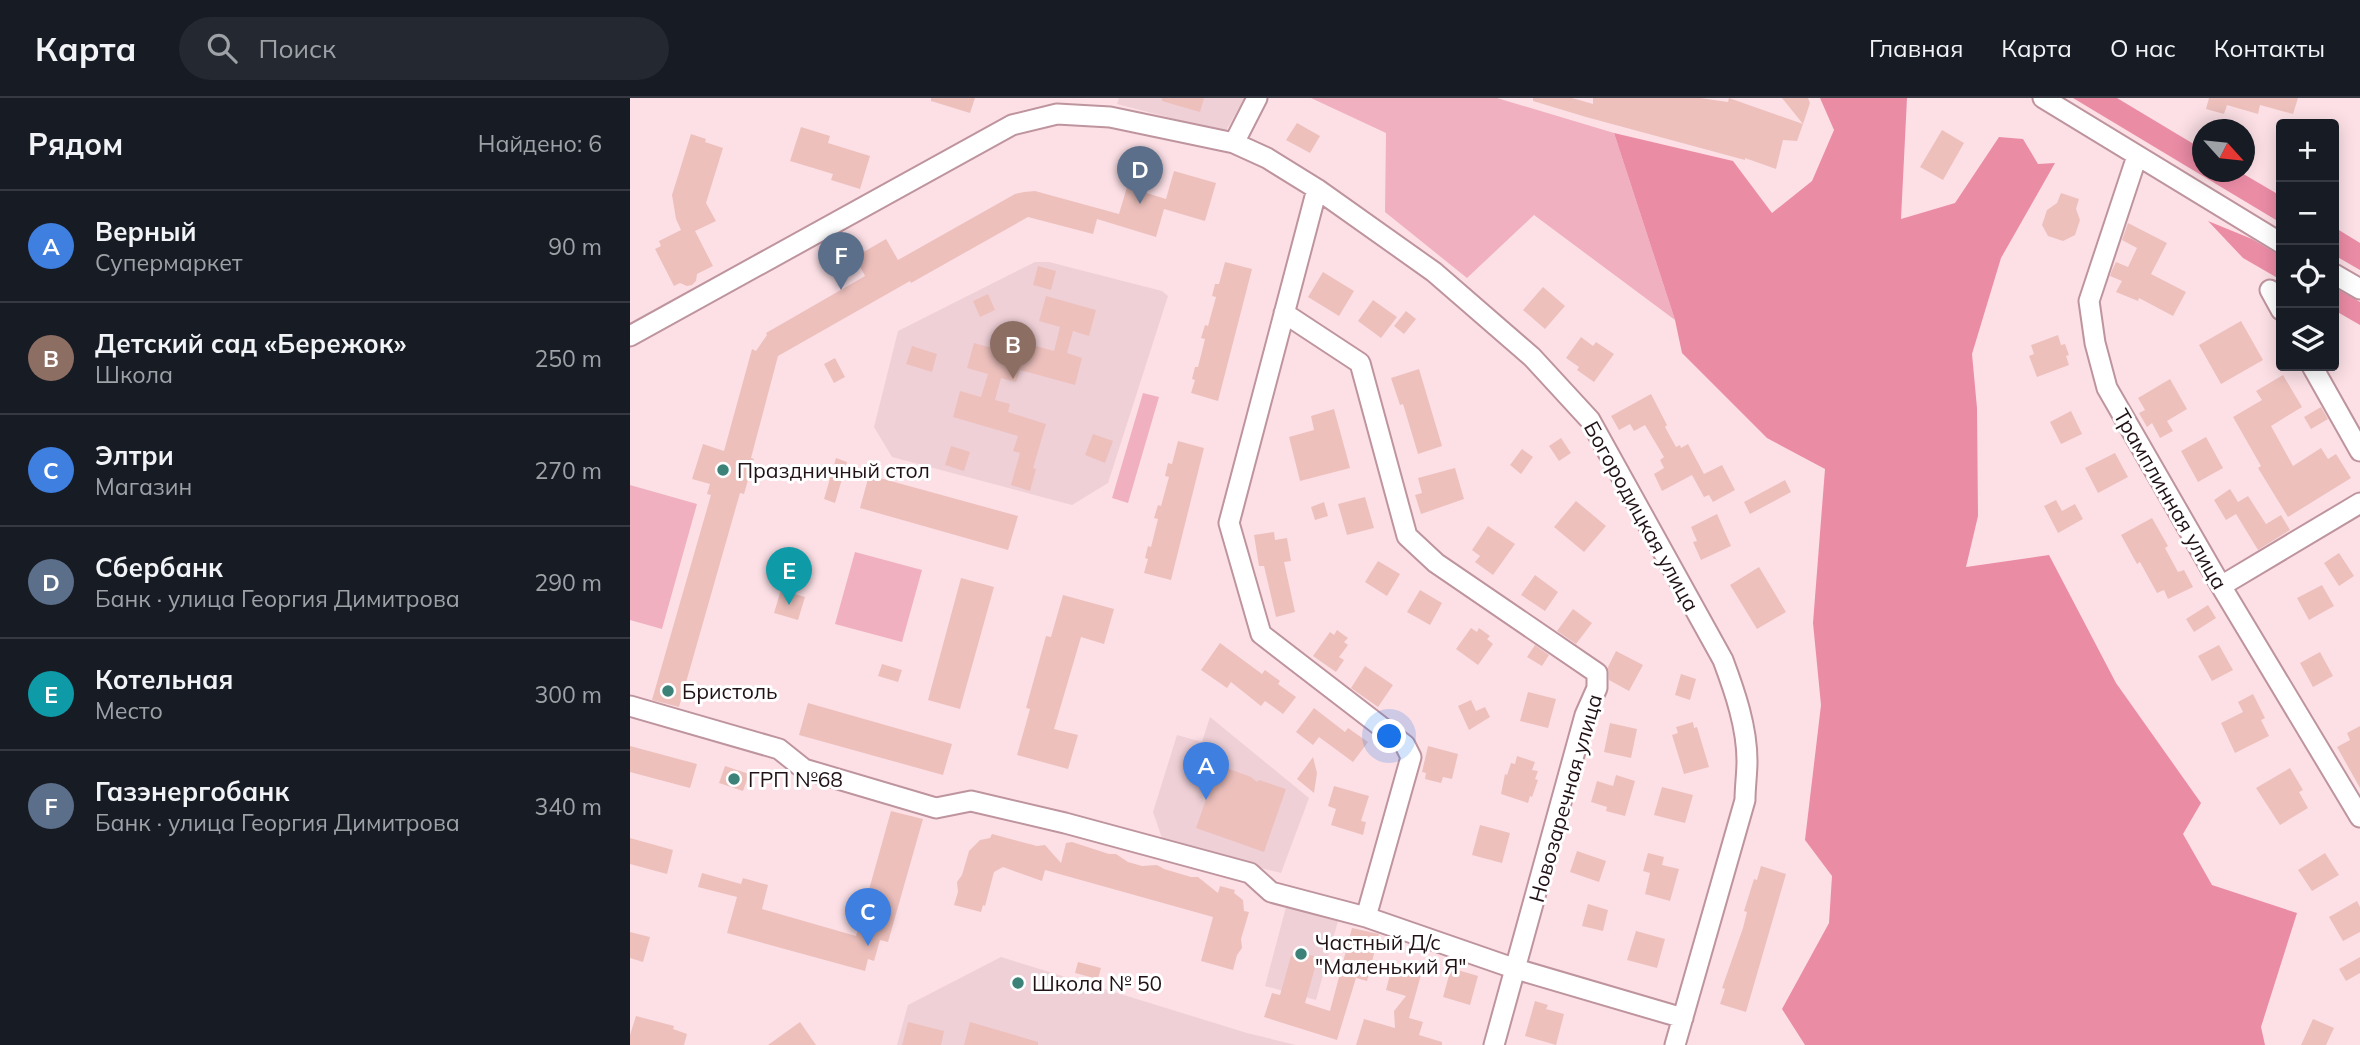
<!DOCTYPE html>
<html lang="ru">
<head>
<meta charset="utf-8">
<style>
  :root { --surface:#171b24; --page:#242831; --text:#f1f3f6; --muted:#9ea1a6; --line:#363941; --accent:#8c9099 }
  body { margin:0; font-family:Mulish,sans-serif; background:var(--page); color:var(--text) }
  .controls { position:absolute; right:21px; top:21px; display:grid; overflow:hidden; border-radius:7px; box-shadow:0 4px 18px #0003 }
  .controls button { width:63px; height:63px; display:grid; place-items:center; padding:0; border:0; border-bottom:2px solid var(--line); background:var(--surface); color:var(--text); font:35px sans-serif }
  .compass { position:absolute; left:1562px; top:21px; width:63px; height:63px; border-radius:50%; background:var(--surface); box-shadow:0 4px 18px #0003; rotate:117deg }
  .you { position:absolute; left:760px; top:639px; width:24px; height:24px; margin:-18px; border:5px solid #fff; border-radius:50%; background:#1a73e8; box-shadow:0 0 0 10px #1a73e833 }
  .badge { display:grid; place-items:center; width:46px; height:46px; border-radius:50%; background:var(--accent); color:#fff; font-size:23px; font-weight:700 }
  .pin { position:absolute; translate:-50% -58px; filter:drop-shadow(0 2px 4px #0008) }
  .pin::after { content:''; position:absolute; top:37px; width:24px; height:21px; background:inherit; clip-path:polygon(0 0,100% 0,50% 100%) }
  .list { margin:0; padding:0; list-style:none }
  h2 { display:flex; justify-content:space-between; align-items:center; height:91px; margin:0; padding:0 28px; font-size:30px }
  h2 small { font-size:23px; font-weight:400; color:var(--muted) }
  .list li { display:grid; grid-template-columns:46px 1fr auto; gap:21px; align-items:center; box-sizing:border-box; height:112px; padding:0 28px; border-top:2px solid var(--line) }
  .list b { display:block; font-size:26px; white-space:nowrap }
  .list p { margin:0; font-size:23px; white-space:nowrap; color:var(--muted) }
  .list em { font-size:23px; font-style:normal; color:var(--muted) }
  .icon { flex:none; width:38px; height:38px; fill:none; stroke:currentColor; stroke-width:2; stroke-linecap:round; stroke-linejoin:round }
  .map { position:relative; flex:none; width:1730px; height:947px; overflow:hidden }
  header { display:flex; align-items:center; gap:42px; box-sizing:border-box; height:98px; padding:0 35px; background:var(--surface); border-bottom:2px solid var(--line) }
  header strong { font-size:33px }
  nav { display:flex; gap:38px; margin-inline-start:auto; font-size:24px }
  .search { width:490px; height:63px; background:var(--page); display:flex; align-items:center; gap:18px; box-sizing:border-box; padding:0 24px; border-radius:38px; color:var(--muted); font-size:26px }
  main { display:flex }
  aside { flex:1; background:var(--surface) }
  .map>svg:first-child { display:block }
</style>
</head>
<body>
<header>
<strong>Карта</strong>
<div class="search"><svg class="icon" aria-label="search" viewBox="0 0 24 24"><circle cx="10" cy="10" r="6"/><path d="M15 15l6 6"/></svg>Поиск</div>
<nav><a>Главная</a><a>Карта</a><a>О нас</a><a>Контакты</a></nav>
</header>
<main>
<aside>
<h2>Рядом<small>Найдено: 6</small></h2>
<ul class="list">
<li><span class="badge" style="background:#3f7fe0">A</span><div><b>Верный</b><p>Супермаркет</p></div><em>90 m</em></li>
<li><span class="badge" style="background:#8d6e63">B</span><div><b>Детский сад «Бережок»</b><p>Школа</p></div><em>250 m</em></li>
<li><span class="badge" style="background:#3f7fe0">C</span><div><b>Элтри</b><p>Магазин</p></div><em>270 m</em></li>
<li><span class="badge" style="background:#5c6f8a">D</span><div><b>Сбербанк</b><p>Банк · улица Георгия Димитрова</p></div><em>290 m</em></li>
<li><span class="badge" style="background:#0f9aa8">E</span><div><b>Котельная</b><p>Место</p></div><em>300 m</em></li>
<li><span class="badge" style="background:#5c6f8a">F</span><div><b>Газэнергобанк</b><p>Банк · улица Георгия Димитрова</p></div><em>340 m</em></li>
</ul>
</aside>
<div class="map">
<svg width="1730" height="947" viewBox="0 0 1730 947">
  <rect width="100%" height="100%" fill="#fce0e6"/>
  <!-- built -->
  <path fill="#efd0d7" d="M489 0H615L595 34 487 6Z
    M405 164H419L532 193 538 198 478 385 442 407 262 359 244 329 268 233Z
    M580 619 679 700 651 775 534 746 523 714 547 637 572 644Z
    M656 809 708 823 686 902 635 888Z
    M371 859 617 935 666 947H267L278 907Z"/>
  <!-- green -->
  <path fill="#f0b0bf" d="M681 0H867L984 35 1045 222 904 117 837 180 755 114 756 35Z
    M513 295 529 299 498 405 482 400Z
    M0 387 67 406 32 531 0 522Z
    M225 454 292 472 272 544 205 526Z"/>
  <!-- forest -->
  <path fill="#eb8ca5" d="M1190 0H1277L1271 121 1325 105 1369 39 1393 41 1408 66 1425 65 1371 160 1342 256 1347 310 1348 418 1336 469 1419 457 1486 585 1571 705 1553 736 1582 787 1667 815 1631 929 1635 947H1175L1152 911 1199 825 1202 778 1175 742 1191 607 1183 525 1195 371 1137 340 1052 255 1045 222 984 35 1103 63 1142 115 1182 83 1204 32Z
    M1443 0H1487L1572 51 1573 74H1610L1651 98V125Z
    M1578 123 1622 141 1651 158V182L1613 160Z
    M1704 129 1730 145V172L1704 157Z
    M1704 189 1730 204V227L1704 212Z"/>
  <!-- building -->
  <path fill="#edc0bc" d="M301 0H345L340 15 301 3Z
    M532 0H574L570 14 532 3Z
    M903 0H942L963 6V0H1070L1098 4 1099 0 1173 26 1167 43 1153 42 1146 71 1115 60V62L956 19 903 3Z
    M1152 0H1178L1180 5 1173 26Z
    M1579 0H1668L1663 16 1630 7 1628 16 1597 7 1594 16 1576 11Z
    M667 25 690 38 680 55 656 42Z
    M171 29 200 38 198 45 240 58 230 91 201 82 203 76 160 63Z
    M1312 32 1334 45 1313 82 1290 69Z
    M61 36 76 41 75 44 93 50 76 105 86 123 65 133 83 168 67 176 66 183 62 187 57 188 50 185 44 188 25 151 31 148 29 143 51 132 46 121 42 97Z
    M544 73 586 85 575 123 534 111 526 139 467 121 463 136 398 119 281 185 280 183 148 258 121 360 124 361 114 396 110 395 49 609 22 602 81 397 77 396 80 386 62 381 73 346 94 353 122 251 126 253 137 237 136 235 235 178 225 159 256 141 268 162 385 96 394 94 405 93 489 116 497 89 536 101Z
    M1431 95 1449 101 1446 111 1450 122 1445 137 1433 143 1418 138 1412 127 1417 112 1427 105Z
    M1498 125 1537 145 1521 176 1556 194 1543 218 1509 200 1508 203 1486 194 1492 183 1480 178 1482 172 1486 164 1498 169 1507 150 1492 142Z
    M595 164 622 171 588 303 561 295 565 282 562 281 565 269H568L575 241 571 240 575 227 578 228 586 199 582 198 585 186H589Z
    M408 168 426 173 421 192 403 187Z
    M693 174 724 193 709 218 678 199Z
    M913 189 935 208 915 231 893 212Z
    M358 196 365 212 350 219 343 203Z
    M416 198 466 212 459 238 443 233 437 255 452 260 445 287 390 272 386 284 371 280 365 302 380 306 378 314 416 326 403 370 406 371 400 393 381 387 390 355 383 353 388 338 323 319 330 293 351 299 358 276 337 270 344 245 399 260 403 247 424 253 430 229 409 223Z
    M743 202 767 219 751 240 728 223Z
    M776 213 786 221 774 236 764 228Z
    M1611 223 1633 262 1591 286 1569 247Z
    M1428 237 1431 247 1435 246 1439 257 1436 258 1439 267 1407 279 1399 258 1404 256 1401 247Z
    M951 239 963 248 966 244 984 256 964 284 947 272 949 269 936 260Z
    M282 248 307 256 302 274 276 266Z
    M205 260 215 279 204 285 194 266Z
    M789 271 812 348 788 356 773 306 770 307 761 280Z
    M1653 277 1672 309 1641 328 1663 368 1691 350 1698 361 1706 356 1721 380 1658 419 1628 370 1631 368 1603 319 1632 302 1626 293Z
    M1540 281 1557 311 1537 323 1543 333 1530 340 1522 325 1517 329 1509 315 1515 312 1508 300Z
    M1021 296 1037 327 1035 329 1046 349 1050 347 1051 350 1058 346 1074 376 1092 367 1105 392 1083 404 1079 397 1074 399 1062 377 1032 393 1024 376 1034 370 1030 362 1034 359 1015 327 1004 333 1000 326 989 332 981 318Z
    M1691 309 1698 321 1681 331 1674 319Z
    M704 311 720 370 670 383 659 339 684 332 681 318Z
    M1441 313 1452 336 1431 346 1420 324Z
    M463 336 483 343 475 365 455 357Z
    M1576 339 1593 370 1568 384 1551 353Z
    M931 340 941 355 929 363 919 348Z
    M548 343 574 350 541 482 514 475 518 461 515 460 518 448 521 449 528 421 524 420 528 407 531 408 539 379 535 378 538 365 542 366Z
    M321 348 340 354 334 373 315 367Z
    M892 351 903 359 891 376 880 367Z
    M1485 355 1498 379 1468 395 1455 370Z
    M206 360 217 364 205 405 194 401Z
    M825 370 834 401 791 416 785 397 792 395 788 380Z
    M239 377 388 418 378 452 230 410Z
    M1155 382 1161 394 1120 416 1114 404Z
    M1600 391 1608 404 1618 398 1636 426 1651 417 1660 432 1628 452 1606 416 1596 422 1584 402Z
    M735 399 744 430 717 437 708 406Z
    M1426 402 1432 413 1445 406 1453 421 1428 435 1414 408Z
    M946 403 976 428 954 454 924 429Z
    M694 404 698 418 685 422 681 409Z
    M1087 416 1101 448 1071 462 1063 444 1067 443 1061 429Z
    M1522 420 1538 448 1535 450 1548 474 1554 472 1563 489 1538 501 1534 492 1527 495 1510 464 1507 466 1491 437Z
    M858 428 885 446 863 477 845 464 850 458 842 452Z
    M644 434 645 442 657 440 661 463 654 464 665 514 646 519 634 468H629L624 437Z
    M1709 455 1724 478 1709 488 1694 465Z
    M748 463 770 476 757 498 735 484Z
    M1129 469 1156 514 1127 531 1100 487Z
    M905 477 928 494 915 513 891 497Z
    M331 480 364 489 330 611 298 602Z
    M1692 487 1704 508 1679 522 1667 500Z
    M151 492 175 499 168 522 144 515Z
    M790 492 812 505 800 527 777 514Z
    M433 497 484 511 474 546 451 539 424 631 448 637 438 671 387 657 400 611 396 610 408 567 416 538 421 539Z
    M1578 507 1586 520 1564 534 1556 521Z
    M943 511 962 525 946 546 927 533Z
    M841 530 847 534 849 530 860 538 857 541 863 546 848 567 826 551Z
    M707 532 718 540 714 544 718 547 709 559 714 562 706 574 683 558 700 534 704 537Z
    M590 545 632 576 635 572 650 583 648 586 666 599 653 616 635 603 631 608 601 584 597 590 571 572Z
    M905 547 919 557 912 568 897 559Z
    M1589 547 1603 572 1582 583 1568 558Z
    M986 553 1013 567 999 593 979 582 978 569Z
    M1690 554 1703 578 1683 589 1670 565Z
    M252 566 272 572 268 584 248 578Z
    M735 568 763 587 748 609 721 590Z
    M1051 576 1066 581 1060 602 1045 597Z
    M898 594 926 601 918 630 890 623Z
    M1623 596 1635 620 1631 622 1639 638 1605 655 1591 625 1613 614 1608 604Z
    M841 602 846 613 855 609 860 619 839 632 828 608Z
    M178 605 322 646 313 677 169 637Z
    M684 610 715 634 718 630 738 644 723 664 689 639 683 647 666 634Z
    M1063 624 1064 630 1067 629 1079 669 1054 676 1042 637 1048 635 1046 629Z
    M980 625 1007 631 1001 660 974 654Z
    M1730 628V690L1707 649 1720 642 1717 635Z
    M0 648 67 666 60 690 0 674Z
    M798 648 828 656 822 681 813 679 811 685 795 681 796 675 792 674Z
    M887 658 905 664 902 672 908 673 905 681 908 682 902 699 900 698 898 705 871 696 875 676 877 677 881 665 885 666Z
    M683 659 687 675 684 695 667 681Z
    M588 667 621 679 627 684 629 682 656 691 634 754 566 730Z
    M95 668 119 676 113 693 89 685Z
    M1660 670 1673 692 1669 694 1678 710 1650 727 1626 690Z
    M986 677 1005 683 995 718 976 713 977 709 961 704 967 683 983 688Z
    M704 688 739 698 731 723 736 724 733 737 701 727 706 711 698 708Z
    M1032 689 1063 697 1055 725 1024 717Z
    M261 713 293 721 258 844 250 842 244 863 238 861 235 873 97 835 107 799 68 789 72 775 111 786 113 780 138 787 132 811 226 838Z
    M850 727 880 735 872 765 842 757Z
    M362 736 407 748 415 747 431 765 436 745 442 744 479 756H486L498 764 512 768 527 767 534 771 561 779H568L588 795 590 788 605 792 604 795 613 802 614 813 619 814 611 841 612 850 607 857 603 872 571 863 583 819 415 772 412 783 373 769 364 774 355 808 353 807 351 814 324 807 328 794 327 784 332 777 339 753 350 742 360 740Z
    M0 740 43 752 37 776 0 766Z
    M947 753 976 763 969 784 940 774Z
    M1018 755 1034 759 1032 767 1049 771 1040 803 1015 796 1020 775 1013 773Z
    M1695 755 1709 777 1682 793 1668 772Z
    M1131 768 1156 776 1116 914 1090 906 1095 891 1092 890 1113 830 1117 814 1114 813 1124 781 1127 782Z
    M1727 803 1730 809V834L1713 843 1699 819Z
    M958 806 978 812 973 833 952 828Z
    M722 830 749 836 737 883 726 880 707 942 634 919 642 895 650 897 661 858 671 860 672 855 688 859 675 905 700 913Z
    M1006 833 1035 841 1027 870 997 862Z
    M0 834 20 839 13 864 0 860Z
    M1730 859V875L1716 883 1709 871Z
    M448 864 471 870 468 881 445 875Z
    M762 869 791 877 779 920 793 924 789 937 812 944V947H726L734 921 765 930 764 913 776 898 756 892Z
    M821 870 848 878 840 907 813 899Z
    M905 903 918 907 916 911 934 916 926 947 895 938Z
    M6 918 44 928 43 931 57 936 54 947H0V937Z
    M1683 921 1704 930 1696 947H1671Z
    M170 924 186 947H138Z
    M278 924 314 933 311 947H272Z
    M340 924 408 944V947H334Z"/>
  <g fill="none" stroke-linecap="round" stroke-linejoin="round">
    <defs>
      <path id="minor" d="M1413 0 1651 145
        M604 45 627 0
        M1507 58 1459 203 1465 245 1477 290 1591 488 1730 719
        M687 91 599 425 631 536 775 647 781 659 736 819
        M1704 176 1730 191
        M1640 192 1651 212
        M654 215 730 265 777 438 806 465 967 575V590L955 617 864 947
        M0 238 382 27 427 16 480 19 604 45 637 60 687 91 804 174 902 259 960 322 1093 562C1105 594 1117 629 1117 663 1117 676 1115 689 1115 702L1045 947
        M1682 268 1730 353
        M1591 488 1730 405
        M0 608 149 651 174 671 306 710 341 703 435 725 620 775 641 794 736 819 886 871 1053 920"/>
    </defs>
    <!-- minor casing -->
    <use href="#minor" stroke="#be949e" stroke-width="23"/>
    <!-- minor -->
    <use href="#minor" stroke="#fff" stroke-width="19"/>
  </g>
  <!-- markers -->
  <g fill="#3d8279" stroke="#fff" stroke-width="2.5">
    <circle cx="93" cy="372" r="7"/>
    <circle cx="38" cy="593" r="7"/>
    <circle cx="104" cy="681" r="7"/>
    <circle cx="671" cy="856" r="7"/>
    <circle cx="388" cy="885" r="7"/>
  </g>
  <g text-anchor="middle" dominant-baseline="central" stroke-width="6" stroke-linejoin="round" paint-order="stroke">
    <!-- poi labels -->
    <g font-size="21" fill="#211216" stroke="#fff" text-anchor="start">
      <text x="107" y="372">Праздничный стол</text>
      <text x="52" y="593">Бристоль</text>
      <text x="118" y="681">ГРП №68</text>
      <text x="685" y="844">Частный Д/с<tspan x="685" dy="24">"Маленький Я"</tspan></text>
      <text x="402" y="885">Школа № 50</text>
    </g>
    <!-- street labels -->
    <g font-size="21" fill="#211216" stroke="#fff">
      <text transform="translate(1541 401) rotate(60)">Трамплинная улица</text>
      <text transform="translate(1012 418) rotate(61)">Богородицкая улица</text>
      <text transform="translate(935 700) rotate(-74)">Новозаречная улица</text>
    </g>
  </g>
</svg>
<div class="controls">
<button>+</button>
<button>−</button>
<button><svg class="icon" aria-label="locate" viewBox="0 0 24 24"><circle cx="12" cy="12" r="6"/><path d="M12 2v4M12 18v4M2 12h4M18 12h4"/></svg></button>
<button><svg class="icon" aria-label="layers" viewBox="0 0 24 24"><path d="M12 4l9 5-9 5-9-5zM3 14l9 5 9-5"/></svg></button>
</div>
<svg class="compass" viewBox="-18 -18 36 36"><path d="M0-13l5 13h-10z" fill="#e53935"/><path d="M0 13l5-13h-10z" fill="#9ea1a6"/></svg>
<div class="you"></div>
<div class="pin badge" style="left:576px;top:702px;background:#3f7fe0">A</div>
<div class="pin badge" style="left:383px;top:281px;background:#8d6e63">B</div>
<div class="pin badge" style="left:238px;top:848px;background:#3f7fe0">C</div>
<div class="pin badge" style="left:510px;top:106px;background:#5c6f8a">D</div>
<div class="pin badge" style="left:159px;top:507px;background:#0f9aa8">E</div>
<div class="pin badge" style="left:211px;top:192px;background:#5c6f8a">F</div>
</div>
</main>
</body>
</html>
